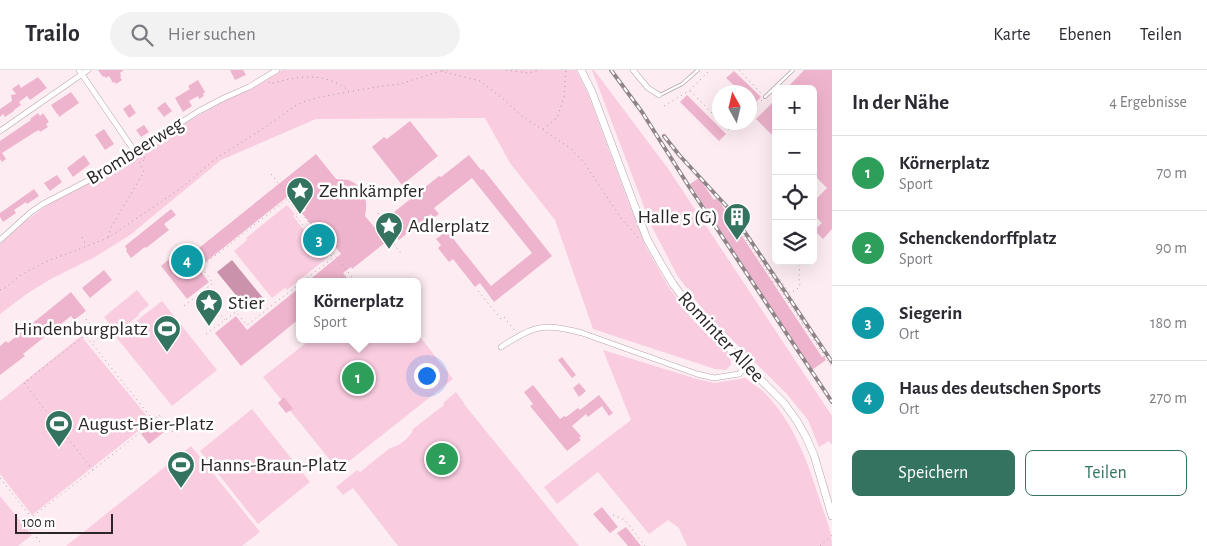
<!DOCTYPE html>
<html lang="de">
<head>
<meta charset="utf-8">
<style>
  :root { --surface:#fff; --page:#f2f2f3; --text:#2b2b33; --muted:#7c7c81; --line:#e1e1e2; --accent:#347360 }
  body { margin:0; font-family:"Alegreya Sans",sans-serif; background:var(--page); color:var(--text) }
  .controls { position:absolute; right:15px; top:15px; display:grid; overflow:hidden; border-radius:8px; box-shadow:0 5px 20px #0002 }
  .controls button { width:45px; height:45px; display:grid; place-items:center; padding:0; border:0; border-bottom:1px solid var(--line); background:var(--surface); color:var(--text); font:25px sans-serif }
  .compass { position:absolute; left:712px; top:15px; width:45px; height:45px; border-radius:50%; background:var(--surface); box-shadow:0 5px 20px #0002; rotate:352deg }
  .scale { position:absolute; left:15px; bottom:12px; width:98px; box-sizing:border-box; padding-left:5px; border:2px solid #2c2629; border-top:0; font-size:14px; line-height:18px; white-space:nowrap; color:#2c2629; -webkit-text-stroke:4px #fff; paint-order:stroke }
  .you { position:absolute; left:426px; top:305px; width:18px; height:18px; margin:-12px; border:4px solid #fff; border-radius:50%; background:#1a73e8; box-shadow:0 0 0 8px #1a73e833 }
  .badge { display:grid; place-items:center; width:32px; height:32px; border-radius:50%; background:var(--accent); color:#fff; font-size:16px; font-weight:700 }
  .pin { position:absolute; translate:-50% -50%; border:2px solid #fff; box-shadow:0 1px 5px #0006 }
  .popup { position:absolute; left:296px; top:208px; width:125px; height:65px; box-sizing:border-box; display:grid; place-content:center; border-radius:8px; background:var(--surface); filter:drop-shadow(0 1px 4px #0005); font-size:16px; white-space:nowrap; color:var(--muted) }
  .popup b { font-size:19px; color:var(--text) }
  .popup::after { content:''; position:absolute; left:50%; top:100%; margin-left:-10px; border:10px solid transparent; border-top-color:var(--surface) }
  .list { margin:0; padding:0; list-style:none }
  h2 { display:flex; justify-content:space-between; align-items:center; height:65px; margin:0; padding:0 20px; font-size:21px }
  h2 small { font-size:16px; font-weight:400; color:var(--muted) }
  .list li { display:grid; grid-template-columns:32px 1fr auto; gap:15px; align-items:center; box-sizing:border-box; height:75px; padding:0 20px; border-top:1px solid var(--line) }
  .list b { display:block; font-size:19px; white-space:nowrap }
  .list p { margin:0; font-size:16px; white-space:nowrap; color:var(--muted) }
  .list em { font-size:16px; font-style:normal; color:var(--muted) }
  .actions { display:flex; gap:10px; padding:15px 20px }
  .actions a { flex:1; padding:11px 0; border:1px solid var(--accent); border-radius:8px; text-align:center; font-size:18px; color:var(--accent) }
  .actions .main { background:var(--accent); color:#fff }
  .icon { flex:none; width:28px; height:28px; fill:none; stroke:currentColor; stroke-width:2; stroke-linecap:round; stroke-linejoin:round }
  .map { position:relative; flex:none; width:832px; height:476px; overflow:hidden }
  header { display:flex; align-items:center; gap:30px; box-sizing:border-box; height:70px; padding:0 25px; background:var(--surface); border-bottom:1px solid var(--line) }
  header strong { font-size:24px }
  nav { display:flex; gap:28px; margin-inline-start:auto; font-size:18px }
  .search { width:350px; height:45px; background:var(--page); display:flex; align-items:center; gap:12px; box-sizing:border-box; padding:0 18px; border-radius:28px; color:var(--muted); font-size:19px }
  main { display:flex }
  aside { flex:1; background:var(--surface) }
  .map>svg:first-child { display:block }
</style>
</head>
<body>
<header>
<strong>Trailo</strong>
<div class="search"><svg class="icon" aria-label="search" viewBox="0 0 24 24"><circle cx="10" cy="10" r="6"/><path d="M15 15l6 6"/></svg>Hier suchen</div>
<nav><a>Karte</a><a>Ebenen</a><a>Teilen</a></nav>
</header>
<main>
<div class="map">
<svg width="832" height="476" viewBox="0 0 832 476">
  <rect width="100%" height="100%" fill="#fdedf3"/>
  <!-- green -->
  <path fill="#f9ccdf" d="M282 0H576L588 24 628 131 646 177 668 216 691 248 730 285 731 295 726 300 715 299 593 259 555 150 510 93 485 48 316 49 221 90 130 165 95 187 51 209 28 223 0 244V174L23 153 49 134 103 106 192 49 226 30 254 17Z
    M592 0H594L669 100 832 346V375L829 371 819 377 808 350 787 324 706 244 677 205 651 155Z
    M287 135 295 144 293 146 319 179 321 178 328 187 287 220 285 218 272 228 234 181 247 170 246 168Z
    M137 220 149 235 138 244 139 245 117 263 104 247Z
    M162 231 217 300 172 336 116 267Z
    M417 263 453 309 338 400 263 307 311 269H417Z
    M81 266 151 351 32 445 0 404V331Z
    M603 280 697 309 715 313 745 308C751 312 758 317 764 322 794 353 807 390 820 431 825 446 832 461 832 476H687L679 458 668 450 649 464 598 402 557 434 544 417 631 350Z
    M456 322 464 333V334L579 476H398L353 418 343 425 336 417 357 400 360 402 390 378C398 377 411 367 413 359L444 335 443 333Z
    M252 339 310 412 258 454 200 381Z
    M191 376 260 462 242 476H66Z
    M0 426 32 465 18 476H0Z"/>
  <!-- water -->
  <path fill="#cb92ab" d="M232 190 263 228 248 240 217 202Z"/>
  <!-- building -->
  <path fill="#efb4cd" d="M98 0H124L120 3 121 6 120 7 122 10 116 14 115 12 113 13 109 6 106 8 104 6 103 7Z
    M230 0H243L246 5 235 10Z
    M804 0H832V159L823 169 814 160 822 153 813 144V132L827 118 813 104V19H786Z
    M734 1 761 27 753 35 750 31V22H741L726 8Z
    M38 7 47 18 30 30 27 26 19 32 21 35 14 40V41L5 47 3 44 0 47V39L12 31 11 25 16 24 12 19 19 14 21 18Z
    M198 10 205 22 203 24 204 26 199 29 198 26 189 31 192 36 183 42 175 28 190 19 188 16Z
    M71 22 79 33 59 47 58 44H57L51 35Z
    M687 25 726 64 719 71 680 32Z
    M776 29V69L756 49Z
    M165 32 172 41 164 47 157 38Z
    M130 34 136 43 129 48 123 39Z
    M38 43 40 46 43 43 49 52 46 54 48 57 40 62 39 60 35 62 2 83 6 89 2 92 0 89V71L31 50 30 49Z
    M410 51 438 86 402 115 372 77 384 67 387 69Z
    M144 55 149 62 141 67 136 60Z
    M104 59 114 74 105 80 95 65Z
    M316 84 336 109 349 110 356 114 360 118 363 123 366 132V140L365 146 380 164 388 157 383 151 439 106 441 107 469 85 481 100 483 99 552 186 494 232 480 213 475 217 453 189 449 192 438 178 441 175 436 169 447 161 491 216 532 183 472 108 434 138 439 144 434 148 431 144 399 170 392 164 384 170 386 172 352 199 351 197 343 203 350 212H307L341 184 328 168 324 171 302 143 306 140 292 123 198 198 209 212 187 229 161 196 182 178 189 186Z
    M84 85 90 94 73 107 67 98Z
    M57 105 62 112 50 121 44 113Z
    M699 108 714 130 717 128 822 287 824 286 826 290 812 300 690 114Z
    M34 119 39 126 27 134 26 132 14 140 16 143 3 152 0 147V143Z
    M171 139 176 145 164 154 169 160 146 178 145 177 131 188 126 181 127 180 125 176Z
    M104 200 112 210 90 228 82 218Z
    M299 218V249L241 296 215 263 236 246 247 260Z
    M71 222 86 241 74 250 71 246 23 284 25 286 0 305V276L6 271 8 273Z
    M562 287 576 305 572 308 558 290Z
    M579 313 586 321 579 327 573 318Z
    M533 315 560 349 564 346 566 347 578 338 580 340 599 325 613 343 609 346 602 336 588 347 586 344 572 356 581 366 579 368 581 370 567 381 530 336 533 334 524 322Z
    M284 327 293 339 286 343 278 333Z
    M156 351 164 362 149 374 141 364Z
    M602 437 618 457 610 463 593 444Z
    M626 457 641 476H628L617 463Z"/>
  <g fill="none" stroke-linecap="round" stroke-linejoin="round">
    <defs>
      <path id="lane" d="M660 25 682 14 698 0
        M765 27 793 0"/>
      <path id="street" d="M79 0 135 82
        M633 0 648 18 659 25
        M0 61 88 0
        M0 170 31 142 43 134 93 108 199 41 224 28 249 17 277 0
        M501 277C533 256 544 252 582 263L697 304 714 308 739 304 747 296"/>
      <path id="secondary" d="M581 0 592 22 647 169 661 194 673 214 696 245 784 333 797 351 806 367 814 385 832 446"/>
    </defs>
    <!-- lane casing -->
    <use href="#lane" stroke="#b5a6ac" stroke-width="4"/>
    <!-- street casing -->
    <use href="#street" stroke="#b5a6ac" stroke-width="6"/>
    <!-- secondary casing -->
    <use href="#secondary" stroke="#b5a6ac" stroke-width="8"/>
    <!-- path -->
    <path stroke="#aa9ea2" stroke-width="1" stroke-dasharray="1 4" stroke-linecap="butt" d="M506 0 528 3 540 0
      M739 0 762 24
      M442 1 448 0
      M269 12 270 14C298 6 324 1 349 21
      M690 21 720 51
      M664 36 689 21 710 0
      M750 41 762 30
      M721 52 729 60 736 52
      M543 59 557 48 564 27 566 0
      M271 104 356 212
      M727 141 832 297
      M378 143 383 159 402 185
      M82 167 87 176
      M108 167 110 159 144 102 143 99 139 93 146 89 142 84
      M772 212 779 208 790 223 800 217 799 207 800 191
      M0 220 5 218 21 205 45 192 108 168 181 118 215 89 261 60 295 36 306 31 320 27 376 17 400 14 441 1 480 11 502 28 522 46 570 78 583 91 621 148 640 170
      M478 221 501 249 504 247 515 261
      M203 222 225 250
      M184 236 213 213 201 197 287 129 298 143 295 145 320 177 323 175 333 188 302 212
      M86 249 100 267 92 273
      M206 264 236 242 247 255 299 214
      M93 400 24 313 83 267 86 266 153 350 159 345 175 365
      M0 408 31 447
      M613 445 625 450 645 476
      M40 472 25 452 93 400 152 353 153 350
      M820 476 832 465"/>
    <!-- lane -->
    <use href="#lane" stroke="#fff" stroke-width="2.5"/>
    <!-- street -->
    <use href="#street" stroke="#fff" stroke-width="5"/>
    <!-- secondary -->
    <use href="#secondary" stroke="#fff" stroke-width="7"/>
    <defs>
      <path id="rail" d="M611 0 642 42 688 115 832 332
        M664 66 680 86 730 140 832 292"/>
    </defs>
    <!-- rail casing -->
    <use href="#rail" stroke="#8f8589" stroke-width="4"/>
    <!-- rail -->
    <use href="#rail" stroke="#fff" stroke-width="2" stroke-dasharray="5.5" stroke-linecap="butt"/>
  </g>
  <!-- icons -->
  <defs>
    <symbol id="sight-pin" viewBox="-11 -11 22 30"><path d="M0 17L-7.5 6A9.5 9.5 0 1 1 7.5 6Z" fill="#347360" stroke="#fff"/><path d="M0-6L1.8-2.2L6-1.7L2.9 1.2L3.7 5.4L0 3.3L-3.7 5.4L-2.9 1.2L-6-1.7L-1.8-2.2Z" fill="#fff"/></symbol>
    <symbol id="building-pin" viewBox="-11 -11 22 30"><path d="M0 17L-7.5 6A9.5 9.5 0 1 1 7.5 6Z" fill="#347360" stroke="#fff"/><path d="M-4-6H4V6H1V3H-1V6H-4ZM-2.5-4.3h1.7v1.8h-1.7ZM.8-4.3h1.7v1.8H.8ZM-2.5-1h1.7V.8h-1.7ZM.8-1h1.7V.8H.8Z" fill="#fff"/></symbol>
    <symbol id="stadium-pin" viewBox="-11 -11 22 30"><path d="M0 17L-7.5 6A9.5 9.5 0 1 1 7.5 6Z" fill="#347360" stroke="#fff"/><path d="M0-5a6.5 5 0 1 0 0 10a6.5 5 0 1 0 0-10ZM-3.5-1.8h7v3.6h-7Z" fill="#fff"/></symbol>
  </defs>
  <g fill-rule="evenodd">
    <use href="#sight-pin" x="284" y="105" width="32" height="43"/>
    <use href="#building-pin" x="721" y="131" width="32" height="43"/>
    <use href="#sight-pin" x="373" y="140" width="32" height="43"/>
    <use href="#sight-pin" x="193" y="217" width="32" height="43"/>
    <use href="#stadium-pin" x="151" y="243" width="32" height="43"/>
    <use href="#stadium-pin" x="43" y="338" width="32" height="43"/>
    <use href="#stadium-pin" x="165" y="379" width="32" height="43"/>
  </g>
  <g text-anchor="middle" dominant-baseline="central" stroke-width="5" stroke-linejoin="round" paint-order="stroke">
    <!-- street labels -->
    <g font-size="20" fill="#2c2629" stroke="#fff">
      <text transform="translate(135 81) rotate(-32)">Brombeerweg</text>
      <text transform="translate(721 267) rotate(47)">Rominter Allee</text>
    </g>
    <!-- poi labels -->
    <g font-size="20" fill="#2c2629" stroke="#fff" text-anchor="start">
      <text x="319" y="121">Zehnkämpfer</text>
      <text x="718" y="147" text-anchor="end">Halle 5 (G)</text>
      <text x="408" y="156">Adlerplatz</text>
      <text x="228" y="233">Stier</text>
      <text x="148" y="259" text-anchor="end">Hindenburgplatz</text>
      <text x="78" y="354">August-Bier-Platz</text>
      <text x="200" y="395">Hanns-Braun-Platz</text>
    </g>
  </g>
</svg>
<div class="controls">
<button>+</button>
<button>−</button>
<button><svg class="icon" aria-label="locate" viewBox="0 0 24 24"><circle cx="12" cy="12" r="6"/><path d="M12 2v4M12 18v4M2 12h4M18 12h4"/></svg></button>
<button><svg class="icon" aria-label="layers" viewBox="0 0 24 24"><path d="M12 4l9 5-9 5-9-5zM3 14l9 5 9-5"/></svg></button>
</div>
<svg class="compass" viewBox="-18 -18 36 36"><path d="M0-13l5 13h-10z" fill="#e53935"/><path d="M0 13l5-13h-10z" fill="#7c7c81"/></svg>
<div class="scale">100 m</div>
<div class="you"></div>
<div class="pin badge" style="left:358px;top:308px;background:#2e9e5b">1</div>
<div class="popup"><b>Körnerplatz</b>Sport</div>
<div class="pin badge" style="left:442px;top:389px;background:#2e9e5b">2</div>
<div class="pin badge" style="left:319px;top:170px;background:#0f9aa8">3</div>
<div class="pin badge" style="left:187px;top:191px;background:#0f9aa8">4</div>
</div>
<aside>
<h2>In der Nähe<small>4 Ergebnisse</small></h2>
<ul class="list">
<li><span class="badge" style="background:#2e9e5b">1</span><div><b>Körnerplatz</b><p>Sport</p></div><em>70 m</em></li>
<li><span class="badge" style="background:#2e9e5b">2</span><div><b>Schenckendorffplatz</b><p>Sport</p></div><em>90 m</em></li>
<li><span class="badge" style="background:#0f9aa8">3</span><div><b>Siegerin</b><p>Ort</p></div><em>180 m</em></li>
<li><span class="badge" style="background:#0f9aa8">4</span><div><b>Haus des deutschen Sports</b><p>Ort</p></div><em>270 m</em></li>
</ul>
<div class="actions"><a class="main">Speichern</a><a>Teilen</a></div>
</aside>
</main>
</body>
</html>
